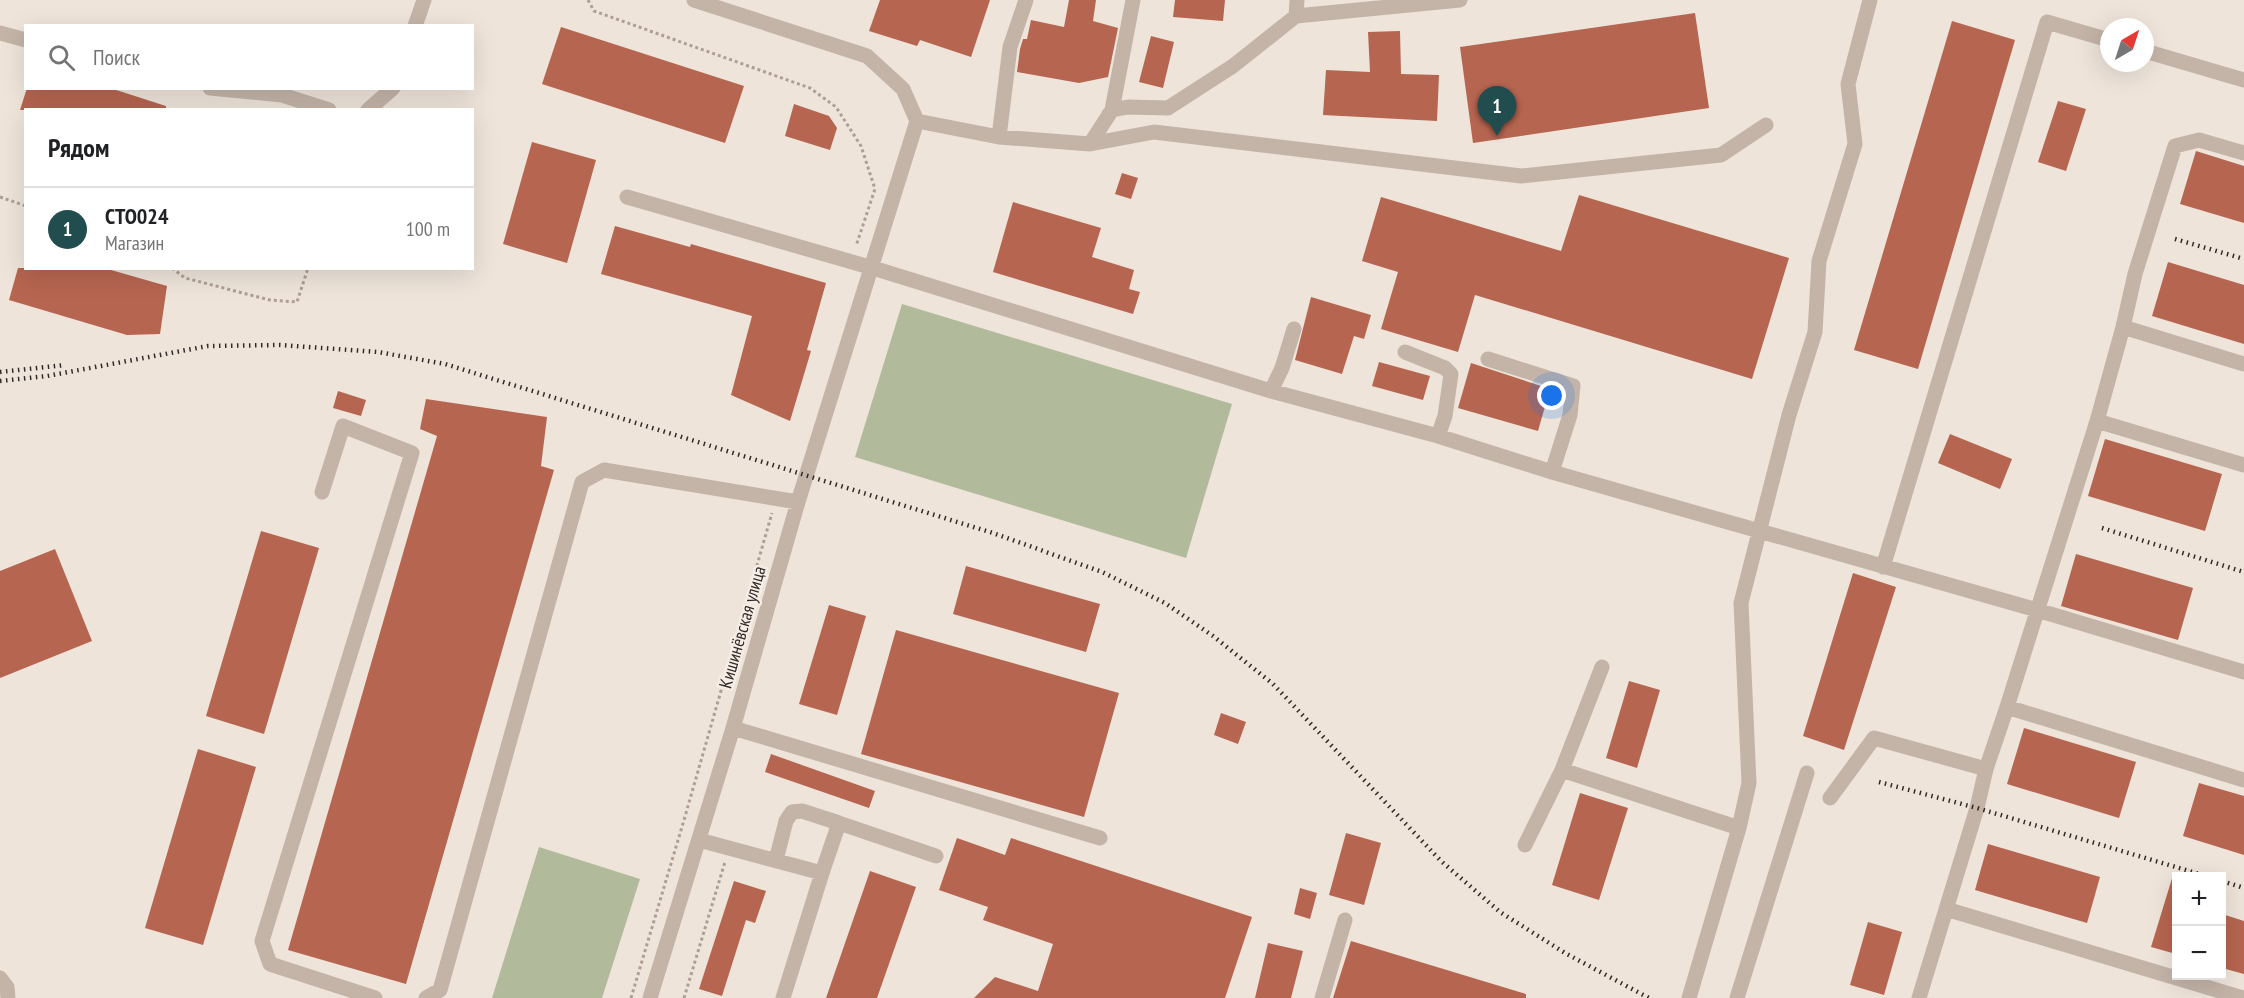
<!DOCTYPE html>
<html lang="ru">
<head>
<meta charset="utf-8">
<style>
  :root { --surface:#fff; --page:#f6f6f6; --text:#202124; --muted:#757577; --line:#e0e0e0; --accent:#224d4e }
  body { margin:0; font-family:"PT Sans Narrow",sans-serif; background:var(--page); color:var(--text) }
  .controls { position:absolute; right:18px; bottom:18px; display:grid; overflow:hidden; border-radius:0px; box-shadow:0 6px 24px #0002 }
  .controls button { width:54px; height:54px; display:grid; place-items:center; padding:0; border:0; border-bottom:2px solid var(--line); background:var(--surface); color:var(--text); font:30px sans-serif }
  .compass { position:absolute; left:2100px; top:18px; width:54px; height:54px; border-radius:50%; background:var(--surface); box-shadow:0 6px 24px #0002; rotate:39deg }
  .you { position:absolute; left:1552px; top:396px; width:21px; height:21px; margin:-15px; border:4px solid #fff; border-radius:50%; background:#1a73e8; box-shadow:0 0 0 9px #1a73e833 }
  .badge { display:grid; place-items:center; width:39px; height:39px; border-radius:50%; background:var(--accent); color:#fff; font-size:20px; font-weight:700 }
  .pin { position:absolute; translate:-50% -50px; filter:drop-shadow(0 2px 3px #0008) }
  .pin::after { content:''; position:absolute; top:32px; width:21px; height:18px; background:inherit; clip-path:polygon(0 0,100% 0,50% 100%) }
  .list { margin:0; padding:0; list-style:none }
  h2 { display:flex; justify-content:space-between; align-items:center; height:78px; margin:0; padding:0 24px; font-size:26px }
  h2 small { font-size:20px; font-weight:400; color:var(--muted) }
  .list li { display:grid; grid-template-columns:39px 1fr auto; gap:18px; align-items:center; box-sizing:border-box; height:84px; padding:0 24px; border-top:2px solid var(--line) }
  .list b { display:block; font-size:22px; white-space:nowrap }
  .list p { margin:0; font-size:20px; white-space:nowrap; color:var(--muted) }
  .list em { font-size:20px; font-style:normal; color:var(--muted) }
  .icon { flex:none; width:33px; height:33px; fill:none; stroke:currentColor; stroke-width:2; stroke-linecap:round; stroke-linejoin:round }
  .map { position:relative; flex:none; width:2244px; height:998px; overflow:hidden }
  .search { position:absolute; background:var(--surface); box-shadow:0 6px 24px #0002; left:24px; top:24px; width:450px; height:66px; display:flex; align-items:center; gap:15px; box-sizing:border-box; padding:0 21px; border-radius:0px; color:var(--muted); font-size:22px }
  .panel { position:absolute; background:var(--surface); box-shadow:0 6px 24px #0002; left:24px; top:108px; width:450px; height:162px; border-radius:0px }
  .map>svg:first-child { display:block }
</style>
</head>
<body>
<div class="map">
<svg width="2244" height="998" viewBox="0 0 2244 998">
  <rect width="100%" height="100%" fill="#eee4da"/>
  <!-- green -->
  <path fill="#b2ba9c" d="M902 304 1232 404 1186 558 855 457Z
    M539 847 640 879 602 998H492Z"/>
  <!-- building -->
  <path fill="#b66550" d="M880 0H990L971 57 920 40 917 46 869 31Z
    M1069 0H1096L1093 21 1118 28 1108 77 1079 83 1017 72 1020 49 1023 39H1027L1031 20 1064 27Z
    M1175 0H1225L1223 21 1173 17Z
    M1695 13 1709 108 1473 143 1460 47Z
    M1952 21 2015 40 1918 369 1854 350Z
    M561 27 744 86 725 143 542 84Z
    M1400 31 1401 74 1439 75 1437 121 1323 115 1326 70 1370 72 1368 32Z
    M1151 36 1174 42 1163 88 1139 82Z
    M27 88H110L166 106V110H20Z
    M2058 101 2086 109 2066 171 2038 162Z
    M794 104 829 116 837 128 830 150 785 136Z
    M532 142 596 160 567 263 503 244Z
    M2196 151 2244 166V223L2180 204Z
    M1122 173 1138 178 1131 199 1115 194Z
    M1579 195 1789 258 1752 379 1475 295 1458 352 1381 329 1398 272 1362 261 1381 197 1561 251Z
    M1013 202 1101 228 1092 257 1134 270 1129 289 1140 292 1133 314 993 272Z
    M615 226 690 247 691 244 826 283 807 350 811 351 790 421 731 395 752 316 601 274Z
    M2168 262 2244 285V344L2152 316Z
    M18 268H104L167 286 160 334 127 335 9 300Z
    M1311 297 1371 315 1364 339 1354 336 1342 374 1295 360Z
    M1379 362 1430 376 1423 400 1372 386Z
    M1471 363 1550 389 1538 431 1458 408Z
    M338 391 366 400 361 416 333 408Z
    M426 399 547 417 541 466 554 470 406 984 288 950 437 436 420 429Z
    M1950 434 2012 459 2000 489 1938 463Z
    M2105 439 2222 474 2205 531 2088 496Z
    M261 531 319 548 264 734 206 716Z
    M55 549 92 641 0 678V571Z
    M2076 554 2193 588 2178 640 2061 606Z
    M966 566 1100 604 1086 652 953 614Z
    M1853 573 1896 587 1844 750 1803 736Z
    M829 605 866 616 837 715 799 704Z
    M896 630 1119 693 1084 817 861 754Z
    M1629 681 1660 690 1637 768 1606 758Z
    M1221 713 1246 722 1238 744 1214 735Z
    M2024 728 2136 762 2119 818 2007 784Z
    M198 749 256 767 203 945 145 928Z
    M771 754 875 791 869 808 765 772Z
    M2199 783 2244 796V855L2183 836Z
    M1580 793 1628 808 1599 900 1552 885Z
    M1346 833 1381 843 1364 905 1329 895Z
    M957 838 1005 855 1011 838 1252 917 1225 998H974L995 977 1038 991 1053 944 983 920 988 907 939 890Z
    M1988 844 2100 877 2087 923 1975 890Z
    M870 871 916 887 877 998H826Z
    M2173 875H2176V954L2151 947Z
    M734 881 766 891 755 923 746 920 722 996 699 989Z
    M1300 888 1317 893 1310 919 1294 914Z
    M2222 914 2244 921V974L2222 968Z
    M1868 922 1902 932 1884 995 1850 985Z
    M1351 941 1526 994V998H1333Z
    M1268 943 1303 951 1291 998H1255Z"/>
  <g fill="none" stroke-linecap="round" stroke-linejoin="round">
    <!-- path -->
    <path stroke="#af9e93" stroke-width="3" stroke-dasharray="3 3" stroke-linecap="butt" d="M588 0 594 11 810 88 836 107 861 146 875 189 856 246
      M0 197 26 206
      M172 268 185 278 270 300 297 302 308 268
      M631 998 684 820 772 513
      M684 998 725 862"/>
    <!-- minor -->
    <path stroke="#c4b4a8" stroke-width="15" d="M1296 16 1297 0
      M415 26 424 0
      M0 33 26 40
      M2145 51 2244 80
      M210 88 282 95 329 110
      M368 110 393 88
      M1108 116 1112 110 1133 0
      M917 121 999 137 1090 144 1154 132 1521 176 1721 155 1766 125
      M999 137 1010 47 1026 0
      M1090 144 1112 110 1128 107 1168 108 1233 66 1296 16 1460 0
      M627 197 873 268 1271 391 1438 436 1552 472 2037 610 2244 672
      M2123 327 2244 364
      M1405 352 1445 368 1451 374 1445 416 1438 436
      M1488 359 1573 386 1570 415 1552 472
      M1271 391 1282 368 1294 329
      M2097 421 2244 465
      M322 492 343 426 412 453 262 941 270 964 375 998
      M1883 567 2047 22 2109 40
      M2007 707 2244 780
      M733 728 1100 838
      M1562 770 1602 667
      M1830 798 1874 738 1986 769
      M699 840 822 873 783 998
      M1525 845 1562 770 1739 828
      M776 860 786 821 792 812 802 811 839 823
      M822 873 839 823 936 856
      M1946 909 2243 998
      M0 978 7 987 8 998
      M426 998 440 990 582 482 604 470 798 502
      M650 998 733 728 798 502 917 121 903 89 867 56 694 0
      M1322 998 1345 920
      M1689 998 1739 828 1749 783 1741 603 1789 415 1815 332 1819 261 1855 144 1848 84 1870 0
      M1737 998 1807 773
      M1919 998 1977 808 1986 769 2007 707 2097 421 2123 327 2135 274 2175 146 2199 140 2244 153"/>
    <!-- rail -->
    <path stroke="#322a27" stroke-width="4.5" stroke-dasharray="1.5 4.5" stroke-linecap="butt" d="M2175 239 2244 259
      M0 372 65 365
      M0 381 47 376 208 346 280 345 378 352 445 364 993 533 1102 572 1165 603 1213 636 1273 684 1441 861 1500 912 1565 953 1649 998
      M2102 528 2244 572
      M1879 782 1977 808 2206 876
      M2222 881 2244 888"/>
  </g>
  <g text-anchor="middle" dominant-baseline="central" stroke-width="5" stroke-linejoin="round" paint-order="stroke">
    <!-- street labels -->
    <g font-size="18" fill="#322a27" stroke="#f6eee6">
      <text transform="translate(742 627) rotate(-74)">Кишинёвская улица</text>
    </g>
  </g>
</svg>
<div class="controls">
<button>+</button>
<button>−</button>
</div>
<svg class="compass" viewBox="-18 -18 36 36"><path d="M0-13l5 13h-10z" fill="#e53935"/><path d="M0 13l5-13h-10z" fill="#757577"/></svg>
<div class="you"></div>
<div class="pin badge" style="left:1497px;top:136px">1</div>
<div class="search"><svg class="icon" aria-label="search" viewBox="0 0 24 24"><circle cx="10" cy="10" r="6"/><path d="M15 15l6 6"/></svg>Поиск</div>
<section class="panel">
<h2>Рядом<small></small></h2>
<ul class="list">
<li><span class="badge">1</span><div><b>СТО024</b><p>Магазин</p></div><em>100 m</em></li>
</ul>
</section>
</div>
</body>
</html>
